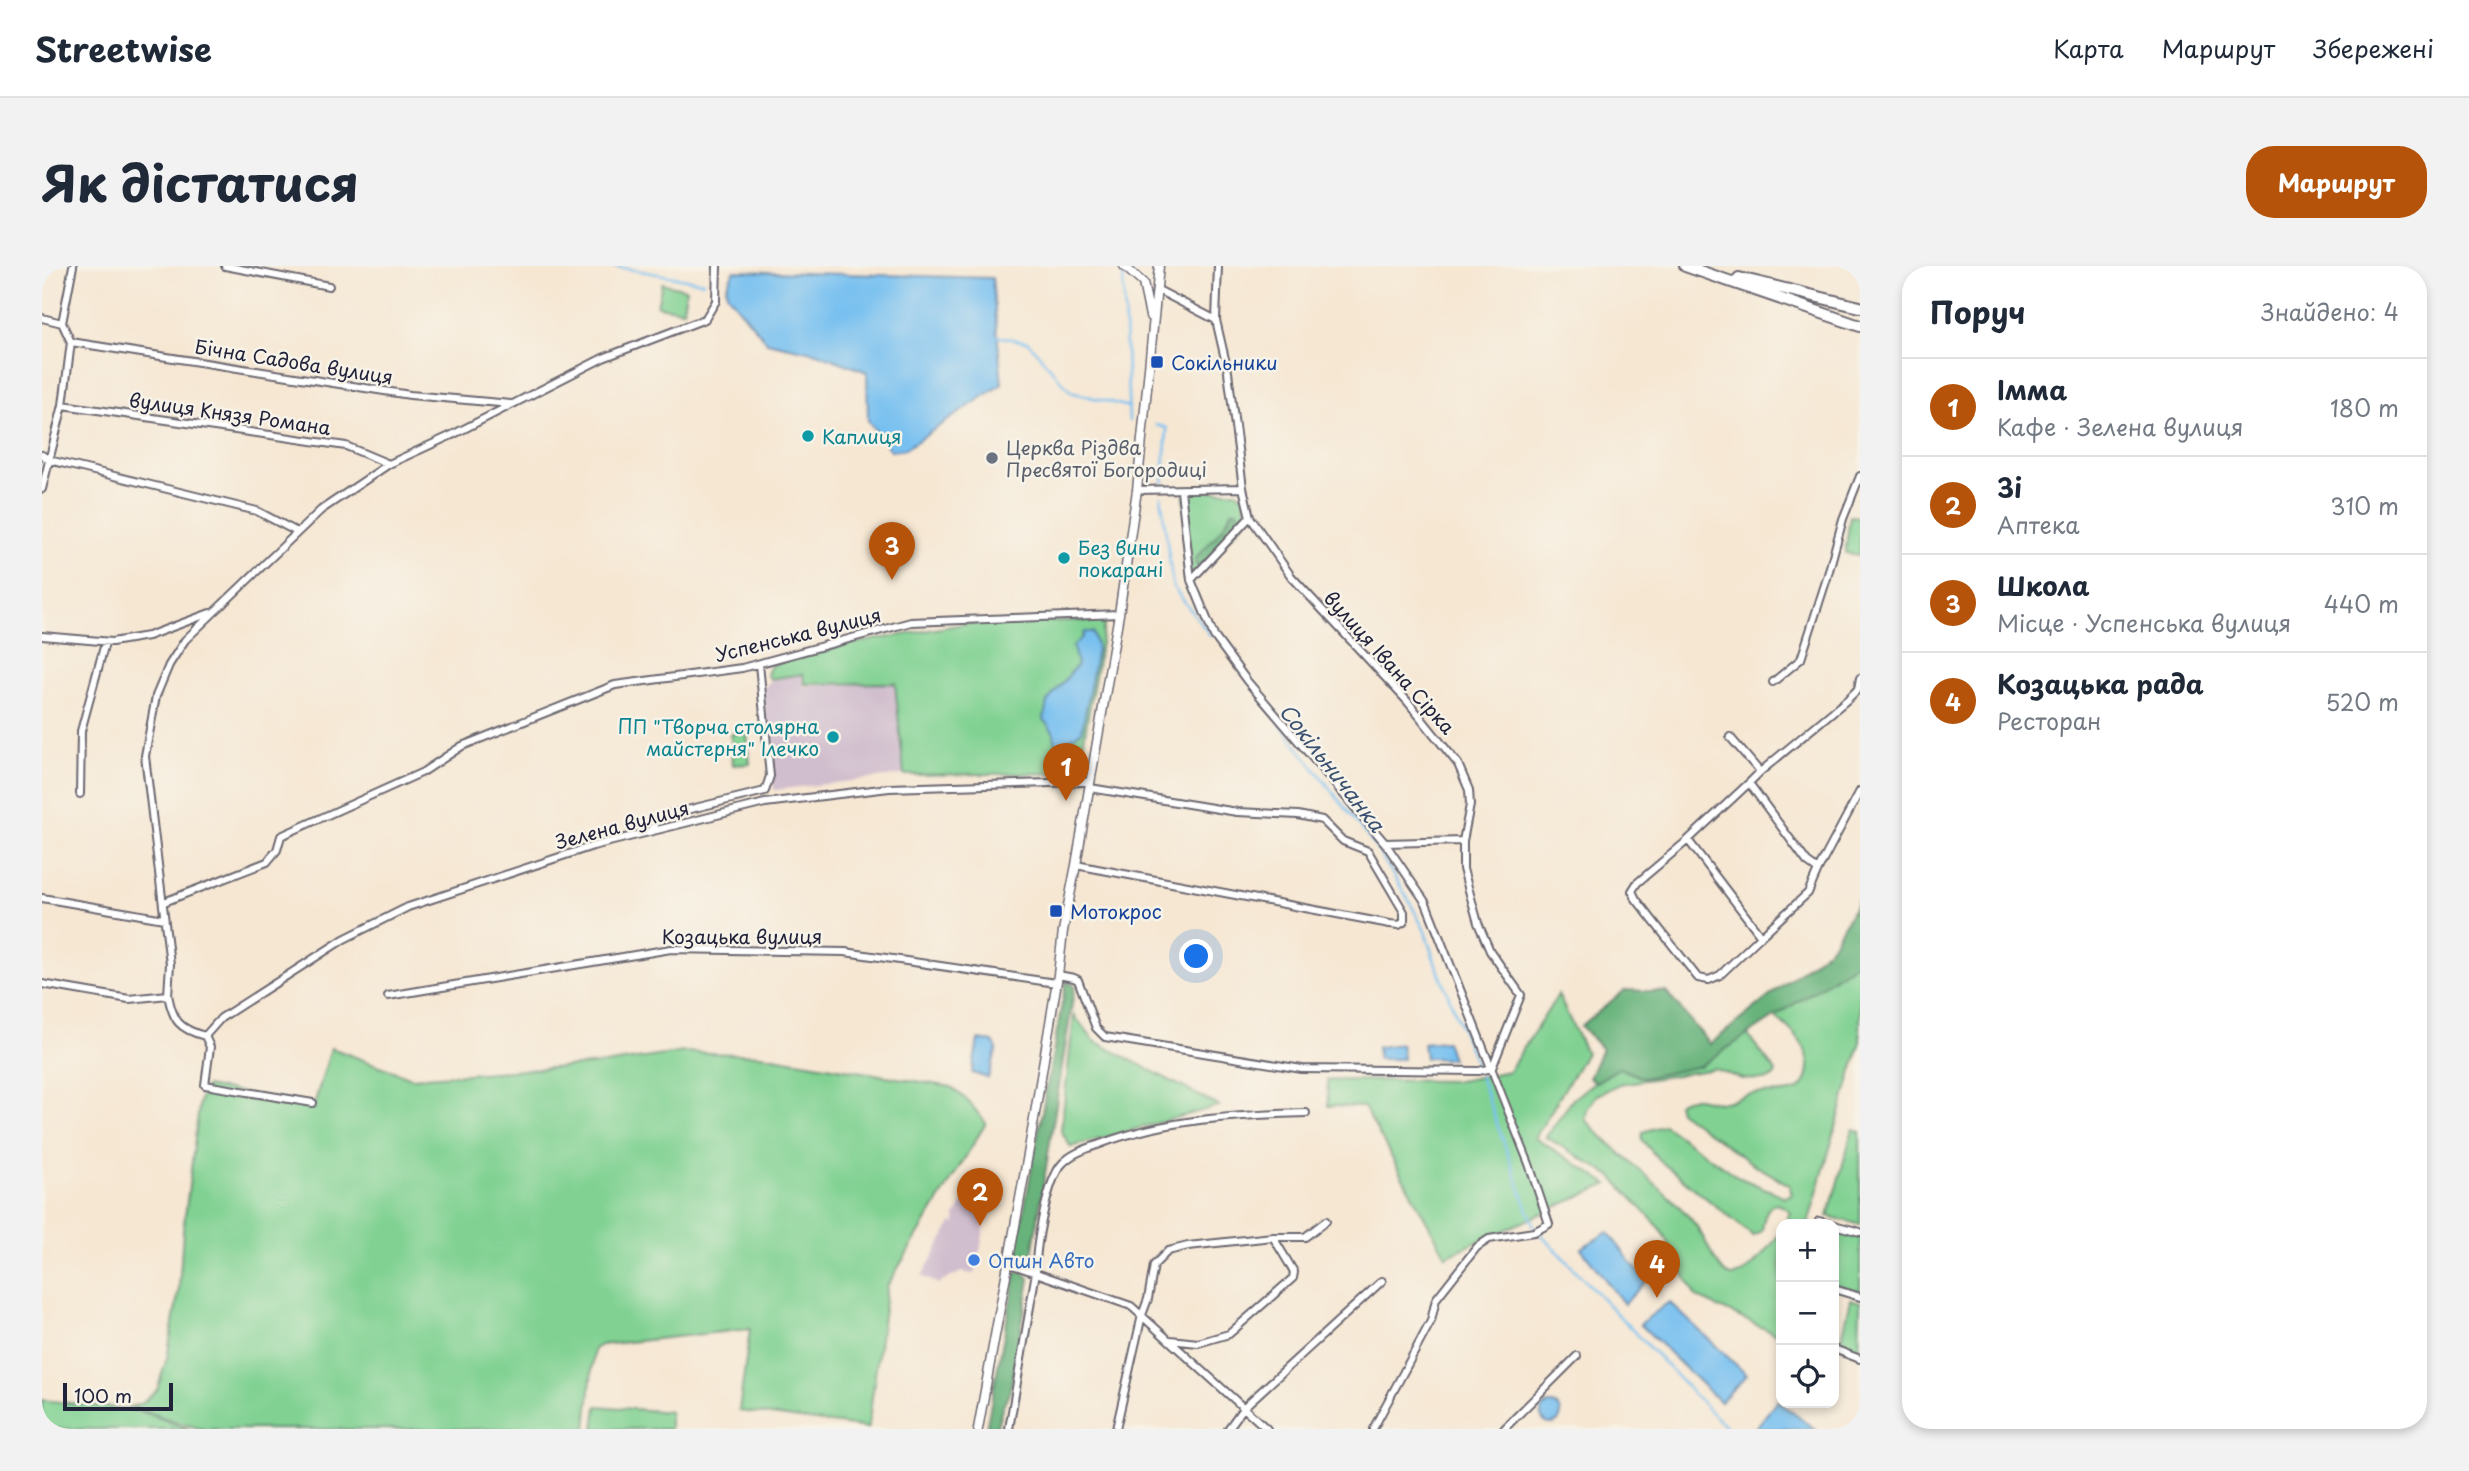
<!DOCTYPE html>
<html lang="uk">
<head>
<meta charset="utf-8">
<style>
  :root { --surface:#fff; --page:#f2f2f3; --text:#1f2937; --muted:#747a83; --line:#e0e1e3; --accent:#b45309 }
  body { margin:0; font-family:"Playpen Sans",sans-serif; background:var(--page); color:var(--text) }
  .controls { position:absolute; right:21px; bottom:21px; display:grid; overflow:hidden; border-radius:14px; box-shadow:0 4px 10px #0003 }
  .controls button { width:63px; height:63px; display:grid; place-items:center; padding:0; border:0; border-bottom:2px solid var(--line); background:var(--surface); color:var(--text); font:35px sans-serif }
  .scale { position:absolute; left:21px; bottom:18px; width:110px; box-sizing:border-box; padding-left:7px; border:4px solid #22223b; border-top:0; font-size:19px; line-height:24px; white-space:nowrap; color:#22223b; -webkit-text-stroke:5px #f7f3e8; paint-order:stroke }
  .you { position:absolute; left:1155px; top:691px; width:24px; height:24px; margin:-18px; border:5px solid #fff; border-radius:50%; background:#1a73e8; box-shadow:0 0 0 10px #1a73e833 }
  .badge { display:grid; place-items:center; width:46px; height:46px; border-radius:50%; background:var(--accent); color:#fff; font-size:23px; font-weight:700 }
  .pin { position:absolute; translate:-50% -58px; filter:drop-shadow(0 2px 4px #0008) }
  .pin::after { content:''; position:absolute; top:37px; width:24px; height:21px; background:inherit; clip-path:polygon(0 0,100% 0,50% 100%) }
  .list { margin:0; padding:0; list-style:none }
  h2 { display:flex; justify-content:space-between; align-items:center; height:91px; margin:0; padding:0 28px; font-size:30px }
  h2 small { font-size:23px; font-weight:400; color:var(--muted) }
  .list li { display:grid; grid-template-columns:46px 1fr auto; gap:21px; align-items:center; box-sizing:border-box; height:98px; padding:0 28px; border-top:2px solid var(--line) }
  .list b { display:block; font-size:26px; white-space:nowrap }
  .list p { margin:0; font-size:23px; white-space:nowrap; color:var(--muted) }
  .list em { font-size:23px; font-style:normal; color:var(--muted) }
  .icon { flex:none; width:38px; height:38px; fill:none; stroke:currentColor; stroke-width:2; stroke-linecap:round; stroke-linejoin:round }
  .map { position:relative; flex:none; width:1818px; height:1163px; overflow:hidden; border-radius:28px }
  header { display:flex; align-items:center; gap:42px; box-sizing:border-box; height:98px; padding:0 35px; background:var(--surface); border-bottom:2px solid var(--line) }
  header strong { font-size:33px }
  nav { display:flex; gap:38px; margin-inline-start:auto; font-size:24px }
  .intro { display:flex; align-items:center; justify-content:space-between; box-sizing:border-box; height:168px; padding:0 42px }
  h1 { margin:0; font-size:49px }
  .button { padding:18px 32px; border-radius:28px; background:var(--accent); color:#fff; font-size:24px; font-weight:700 }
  main { display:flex; gap:42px; padding:0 42px }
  aside { flex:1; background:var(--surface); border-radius:28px; box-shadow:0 4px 10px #0003 }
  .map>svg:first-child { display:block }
</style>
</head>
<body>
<header>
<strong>Streetwise</strong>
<nav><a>Карта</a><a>Маршрут</a><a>Збережені</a></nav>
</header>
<div class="intro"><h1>Як дістатися</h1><a class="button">Маршрут</a></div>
<main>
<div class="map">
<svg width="1818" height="1163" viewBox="0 0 1818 1163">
  <rect width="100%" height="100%" fill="#f7f3e8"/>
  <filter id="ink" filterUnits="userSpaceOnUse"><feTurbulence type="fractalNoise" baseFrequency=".0143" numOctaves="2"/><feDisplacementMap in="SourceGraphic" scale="14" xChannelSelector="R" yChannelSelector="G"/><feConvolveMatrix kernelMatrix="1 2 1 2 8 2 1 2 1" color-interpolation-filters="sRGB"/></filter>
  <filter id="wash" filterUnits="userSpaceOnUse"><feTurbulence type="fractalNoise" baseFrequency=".00686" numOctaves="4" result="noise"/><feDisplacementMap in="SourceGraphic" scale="28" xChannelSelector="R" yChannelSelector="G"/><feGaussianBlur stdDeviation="1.57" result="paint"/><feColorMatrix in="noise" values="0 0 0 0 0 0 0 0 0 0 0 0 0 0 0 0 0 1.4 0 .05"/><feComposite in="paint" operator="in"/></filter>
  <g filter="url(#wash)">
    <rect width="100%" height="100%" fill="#f6e7d3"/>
    <!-- industrial -->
    <path fill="#d0bdcd" d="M760 409 762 420 853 417 861 509 732 524 721 423 729 414Z
      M926 929 948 934 934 1004 932 1008 919 1006 896 1018 880 1010 910 957 914 958 913 950Z"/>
    <!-- green -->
    <path fill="#80d192" stroke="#517a66" stroke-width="2" d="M620 17 644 23 641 44 615 40Z
      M1147 225H1193L1201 230 1205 248 1202 257 1154 307H1149L1142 228Z
      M1808 250 1818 251V289L1803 287Z
      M1063 354 1036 507 862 509 853 417 763 418 761 408 728 413 725 408 729 399 803 379 921 358Z
      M705 466 708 498 691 499 689 468Z
      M1818 653V778L1766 958H1743L1748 946C1728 927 1722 947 1720 965L1711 970 1617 894 1600 874 1601 866 1622 859 1696 911 1743 931 1750 928 1747 919 1708 896 1637 845 1635 837C1653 825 1664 837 1682 836 1691 835 1699 830 1708 828 1733 825 1766 837 1767 800 1767 779 1747 761 1731 749L1702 764 1734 806 1732 811 1725 814 1700 813 1673 803 1577 818 1555 829 1545 843 1543 853C1577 891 1621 919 1653 958 1662 969 1676 1008 1689 1010 1704 1012 1732 977 1739 965V1051L1734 1068 1654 1031 1618 962 1569 910 1504 871 1531 833 1566 805 1621 784H1665L1794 688Z
      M1516 729 1544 787 1493 872 1566 918 1404 990 1322 841 1286 840 1285 814 1417 815 1467 805Z
      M1032 749 1052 775 1177 840 1029 881 1019 865Z
      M289 782 370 812 562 798 642 786 719 789 909 821 927 836 944 857 845 1020 826 1162 697 1145 708 1063 559 1079 552 1083 544 1163H161C136 1158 113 1147 88 1141L100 1137 115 1124 125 1092 137 1023 141 966 158 833 164 820 272 839Z
      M1811 863 1818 865V959L1786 950Z
      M1792 964 1818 971V1025L1792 1018Z
      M1809 1033 1818 1036 1817 1087 1798 1080Z
      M0 1134 84 1143 107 1148 147 1163H0Z
      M555 1140 628 1146V1163H552Z"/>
    <!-- forest -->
    <path fill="#68b37c" stroke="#456a5c" stroke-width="2" d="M1191 244H1195L1199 252 1193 263 1161 298 1156 301 1154 299 1153 293 1180 263Z
      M1818 631V687L1813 698 1658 800 1601 812 1577 802 1554 816 1547 812 1560 783 1539 760 1583 724 1624 726 1668 778 1789 681Z
      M1024 716 1033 719 989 996 980 993 975 982Z
      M974 1006H981L988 1013 968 1125 961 1139 954 1163H944Z"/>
    <!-- water -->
    <path fill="#77c0f0" stroke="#4c7196" stroke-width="2" d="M692 5 950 12 960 118 863 183 849 185 826 155 825 106 775 87 725 76 685 28 684 21Z
      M1042 366H1051L1055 383 1040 465 1014 482 1012 467 1002 453 1005 436 1035 399 1031 380 1040 372Z
      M936 774 951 776 955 783 946 812 930 807Z
      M1404 775 1410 793 1383 792 1381 777Z
      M1359 778 1361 793H1336L1335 781Z
      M1566 966 1604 1016 1582 1038 1539 982Z
      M1627 1036 1705 1109 1678 1136 1598 1058Z
      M1735 1135 1773 1163H1713Z
      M1499 1148a10 10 0 1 1 20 0a10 10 0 1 1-20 0Z"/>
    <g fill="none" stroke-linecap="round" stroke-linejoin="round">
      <!-- stream -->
      <path stroke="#77c0f0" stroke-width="2.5" d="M570 0 661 16
        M1081 8 1087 155
        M953 70 986 76 1029 126 1087 141
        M1114 159 1125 162 1121 218
        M1119 230 1131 321 1169 370
        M1238 458 1335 583 1365 631 1383 665 1392 693 1435 801
        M1438 810 1492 961 1685 1163"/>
    </g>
  </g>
  <g filter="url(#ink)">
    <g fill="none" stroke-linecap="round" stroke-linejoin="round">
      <defs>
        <path id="street" d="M183 0 287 20
          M1176 0 1174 54 1186 106 1201 222 1208 251 1249 310 1366 436 1416 498 1427 524 1428 539 1421 575V603L1436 657 1448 685 1479 729 1450 802
          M1114 23 1174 54
          M0 52 20 57
          M20 57 31 0
          M29 76 368 129 469 138
          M21 139 304 180 347 198
          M0 189 7 194 215 245 255 266
          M0 223 21 139 29 76 20 57
          M1095 224 1201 222
          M1139 224 1149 314 1172 370 1205 415 1343 577 1384 637 1487 898 1507 958 1492 966 1447 973 1435 981 1394 1033 1389 1055 1331 1163
          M1149 314 1208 251
          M0 370 70 376 106 370 168 347
          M1731 416 1759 393 1785 312 1801 253 1818 210
          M1688 471 1718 506 1707 517 1765 596 1776 604
          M1718 506 1806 433 1816 423 1818 412
          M1707 517 1646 574 1595 617 1590 625 1594 633 1656 712 1667 714 1678 709 1719 670
          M38 528 39 465 63 377
          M607 566 620 550 723 525 728 510 717 398
          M1646 574 1719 670 1766 627 1776 604 1818 525
          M1343 577 1421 575
          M1034 599 1348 658 1357 659 1362 656V646L1326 585 1301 575 1280 554 1256 549 1195 546 1048 522
          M0 632 122 653
          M122 636 225 596 235 584 239 570 381 506 420 480 573 419 700 402 869 356 1077 348
          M1016 709 1032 712 1036 714 1054 762 1063 771 1260 803 1437 805 1450 802
          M0 718 87 733 126 729C131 755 137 763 163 770
          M126 729 128 698 103 490 114 430 127 399 143 374 279 244 347 198 410 169 561 92 663 53 674 35 675 0
          M346 730 629 683 803 686 1014 717
          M163 770 179 752 302 673 366 641 551 580 723 537 847 522 1043 516 1049 514
          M163 770 168 781 163 819 271 837
          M1777 955 1790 958
          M1792 959 1818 966
          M967 995 971 999 1089 1040 1225 1163
          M1792 1023 1818 1031
          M1128 1074 1156 1077 1187 1068 1251 1012 1252 1006 1231 971
          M1792 1083 1818 1093
          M967 1163 994 1006C993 983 1005 914 1020 898 1030 887 1044 883 1058 878 1124 853 1194 849 1264 847
          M1074 1163 1100 1049 1106 1033 1112 999 1126 985 1146 980 1231 971H1263L1284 955
          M1186 1163 1202 1141 1340 1015
          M1462 1163 1535 1090"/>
        <path id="secondary" d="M1082 0 1101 17 1108 50
          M936 1163 987 883 1016 709 1021 665 1034 599 1077 348 1095 224 1117 0"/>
        <path id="highway" d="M1643 0 1818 60
          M1697 12 1818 41"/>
      </defs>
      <!-- street casing -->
      <use href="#street" stroke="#6c6770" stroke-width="10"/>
      <!-- secondary casing -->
      <use href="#secondary" stroke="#6c6770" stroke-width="11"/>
      <!-- highway casing -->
      <use href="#highway" stroke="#6c6770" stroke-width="14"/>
      <!-- street -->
      <use href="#street" stroke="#fff" stroke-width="6"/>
      <!-- secondary -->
      <use href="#secondary" stroke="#fff" stroke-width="8"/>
      <!-- highway -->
      <use href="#highway" stroke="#fff" stroke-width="10"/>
    </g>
  </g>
  <!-- markers -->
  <g fill="#1a4fb4" stroke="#f7f3e8" stroke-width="2.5">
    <rect x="1108" y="89" width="14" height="14" rx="3.5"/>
    <rect x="1007" y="638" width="14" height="14" rx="3.5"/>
  </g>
  <g fill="#0f9aa8" stroke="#f7f3e8" stroke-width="2.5">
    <circle cx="766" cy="170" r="7"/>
    <circle cx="1022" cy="292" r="7"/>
    <circle cx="791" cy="471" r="7"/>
  </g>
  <circle fill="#6b7280" stroke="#f7f3e8" stroke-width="2.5" cx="950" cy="192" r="7"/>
  <circle fill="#3f7fe0" stroke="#f7f3e8" stroke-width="2.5" cx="932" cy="994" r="7"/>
  <g text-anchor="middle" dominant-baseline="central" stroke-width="5" stroke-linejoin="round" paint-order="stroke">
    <!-- street labels -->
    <g font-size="19" fill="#22223b" stroke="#f7f3e8">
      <text transform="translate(252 95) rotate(9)">Бічна Садова вулиця</text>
      <text transform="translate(188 147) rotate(8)">вулиця Князя Романа</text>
      <text transform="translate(756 368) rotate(-14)">Успенська вулиця</text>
      <text transform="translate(1348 396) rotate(48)">вулиця Івана Сірка</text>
      <text transform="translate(580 558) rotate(-15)">Зелена вулиця</text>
      <text x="700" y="670">Козацька вулиця</text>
    </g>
    <!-- transit labels -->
    <g font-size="19" fill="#164399" stroke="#f7f3e8" text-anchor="start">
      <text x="1129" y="96">Сокільники</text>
      <text x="1028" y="645">Мотокрос</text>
    </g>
    <!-- culture labels -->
    <g font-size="19" fill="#0d838f" stroke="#f7f3e8" text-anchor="start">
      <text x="780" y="170">Каплиця</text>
      <text x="1036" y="281">Без вини<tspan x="1036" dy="22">покарані</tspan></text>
      <text x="777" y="460" text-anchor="end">ПП "Творча столярна<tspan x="777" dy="22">майстерня" Ілечко</tspan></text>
    </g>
    <!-- worship labels -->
    <g font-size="19" fill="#5b616d" stroke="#f7f3e8" text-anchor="start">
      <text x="964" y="181">Церква Різдва<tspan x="964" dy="22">Пресвятої Богородиці</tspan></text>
    </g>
    <!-- shop labels -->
    <g font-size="19" fill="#366cbe" stroke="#f7f3e8" text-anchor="start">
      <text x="946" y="994">Опшн Авто</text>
    </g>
    <!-- water labels -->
    <g font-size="21" font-style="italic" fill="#3c5171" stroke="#f7f3e8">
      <text transform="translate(1291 501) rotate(52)">Сокільничанка</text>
    </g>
  </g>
</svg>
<div class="controls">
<button>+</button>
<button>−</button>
<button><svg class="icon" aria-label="locate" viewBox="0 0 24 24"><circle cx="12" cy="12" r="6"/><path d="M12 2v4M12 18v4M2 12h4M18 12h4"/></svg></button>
</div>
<div class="scale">100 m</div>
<div class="you"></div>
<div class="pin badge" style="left:1024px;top:535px">1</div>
<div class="pin badge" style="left:938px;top:960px">2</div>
<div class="pin badge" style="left:850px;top:314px">3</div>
<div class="pin badge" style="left:1615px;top:1032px">4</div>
</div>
<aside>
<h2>Поруч<small>Знайдено: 4</small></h2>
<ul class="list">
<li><span class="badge">1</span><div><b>Імма</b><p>Кафе · Зелена вулиця</p></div><em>180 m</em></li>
<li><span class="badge">2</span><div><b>3і</b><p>Аптека</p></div><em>310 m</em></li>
<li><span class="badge">3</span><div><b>Школа</b><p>Місце · Успенська вулиця</p></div><em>440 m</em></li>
<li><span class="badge">4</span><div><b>Козацька рада</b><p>Ресторан</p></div><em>520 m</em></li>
</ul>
</aside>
</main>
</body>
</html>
